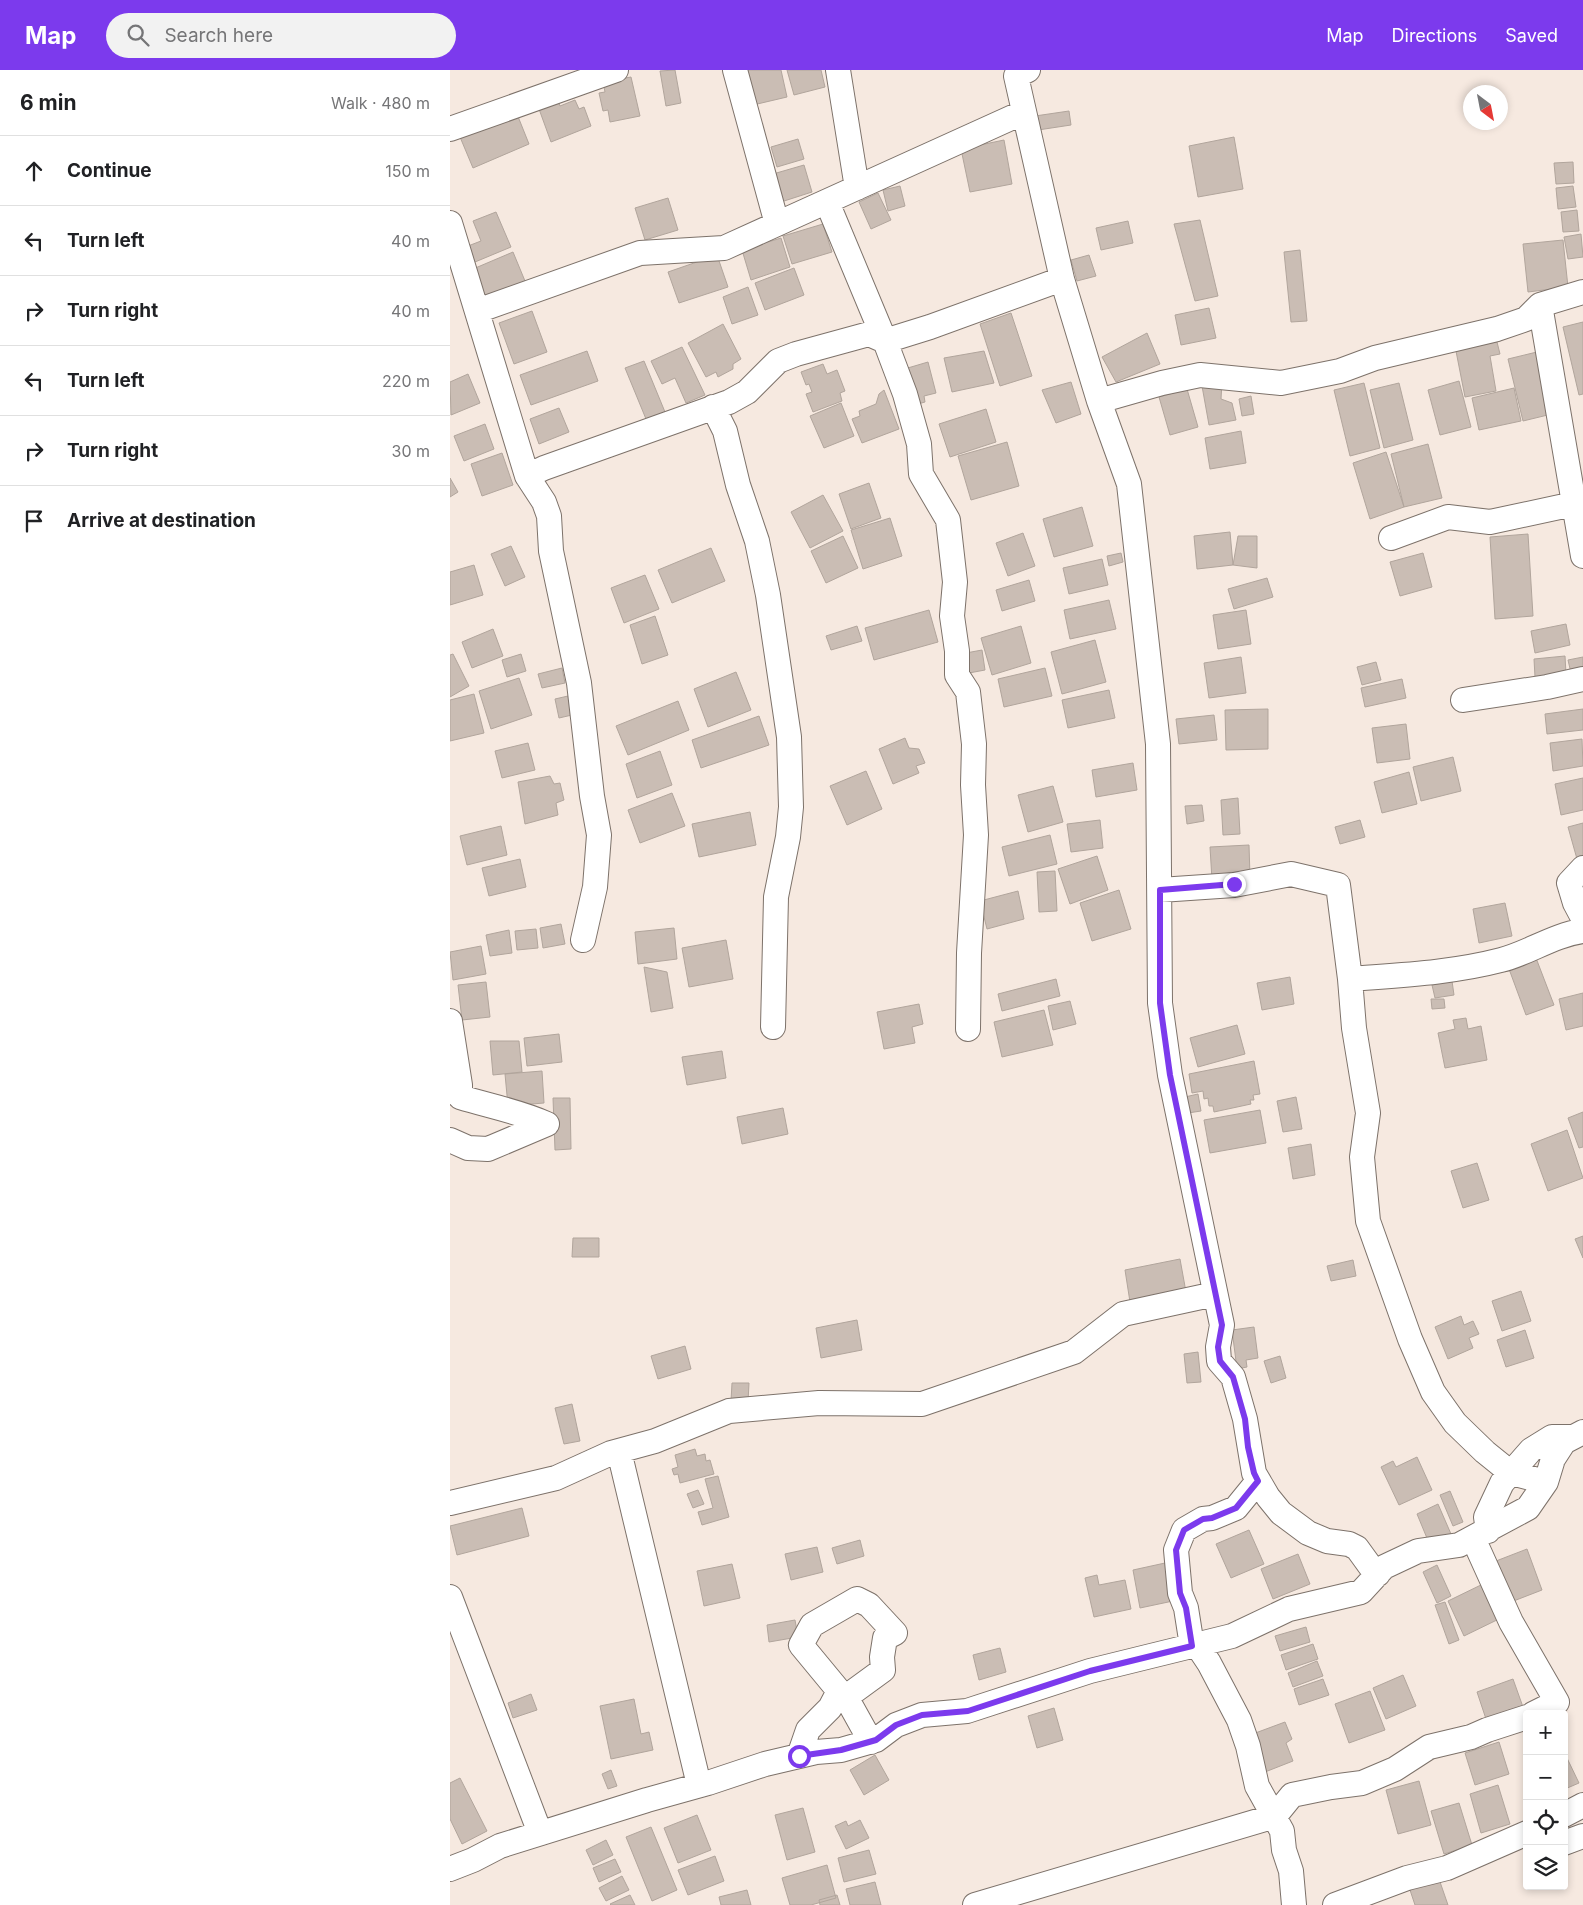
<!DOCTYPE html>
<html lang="en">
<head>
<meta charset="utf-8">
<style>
  :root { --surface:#fff; --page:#f2f2f2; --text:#202124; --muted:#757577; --line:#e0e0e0; --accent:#7c3aed }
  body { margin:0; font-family:Inter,sans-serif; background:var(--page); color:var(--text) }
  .controls { position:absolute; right:15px; bottom:15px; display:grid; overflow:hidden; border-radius:5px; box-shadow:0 2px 8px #0003 }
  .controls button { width:45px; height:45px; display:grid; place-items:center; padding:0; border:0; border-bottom:1px solid var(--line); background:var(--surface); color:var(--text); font:25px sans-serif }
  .compass { position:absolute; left:1013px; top:15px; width:45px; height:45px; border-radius:50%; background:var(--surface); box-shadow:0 2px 8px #0003; rotate:148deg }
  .stop { position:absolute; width:15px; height:15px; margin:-11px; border:4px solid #7c3aed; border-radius:50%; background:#fff }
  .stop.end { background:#7c3aed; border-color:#fff; box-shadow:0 1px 5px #0008 }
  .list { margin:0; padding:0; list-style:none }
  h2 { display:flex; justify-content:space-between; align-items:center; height:65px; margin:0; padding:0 20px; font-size:21px }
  h2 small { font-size:16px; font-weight:400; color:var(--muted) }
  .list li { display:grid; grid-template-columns:32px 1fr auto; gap:15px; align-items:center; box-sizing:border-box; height:70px; padding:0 20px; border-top:1px solid var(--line) }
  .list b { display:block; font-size:19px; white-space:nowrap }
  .list em { font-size:16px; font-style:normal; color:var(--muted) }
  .icon { flex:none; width:28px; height:28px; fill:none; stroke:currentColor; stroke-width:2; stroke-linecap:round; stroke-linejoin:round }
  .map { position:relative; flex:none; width:1133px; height:1835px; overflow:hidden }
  header { display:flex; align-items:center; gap:30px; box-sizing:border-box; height:70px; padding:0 25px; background:var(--accent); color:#fff }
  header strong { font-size:24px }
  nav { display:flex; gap:28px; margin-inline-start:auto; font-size:18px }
  .search { width:350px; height:45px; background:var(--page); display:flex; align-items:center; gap:12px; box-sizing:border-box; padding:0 18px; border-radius:28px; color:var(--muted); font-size:19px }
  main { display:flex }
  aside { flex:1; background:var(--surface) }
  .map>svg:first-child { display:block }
</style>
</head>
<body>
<header>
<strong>Map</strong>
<div class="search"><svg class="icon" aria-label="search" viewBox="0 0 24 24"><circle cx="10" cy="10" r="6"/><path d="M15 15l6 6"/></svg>Search here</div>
<nav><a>Map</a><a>Directions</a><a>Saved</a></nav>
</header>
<main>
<aside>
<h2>6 min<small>Walk · 480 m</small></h2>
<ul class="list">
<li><svg class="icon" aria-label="ahead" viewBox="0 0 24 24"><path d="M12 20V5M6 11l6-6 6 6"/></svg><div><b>Continue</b></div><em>150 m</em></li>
<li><svg class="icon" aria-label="left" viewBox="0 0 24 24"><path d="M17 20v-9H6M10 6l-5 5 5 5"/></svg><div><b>Turn left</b></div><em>40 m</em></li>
<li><svg class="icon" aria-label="right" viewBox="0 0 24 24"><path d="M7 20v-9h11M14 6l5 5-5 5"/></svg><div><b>Turn right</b></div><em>40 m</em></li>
<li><svg class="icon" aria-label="left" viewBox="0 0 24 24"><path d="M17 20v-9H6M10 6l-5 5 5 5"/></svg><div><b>Turn left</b></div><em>220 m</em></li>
<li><svg class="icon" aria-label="right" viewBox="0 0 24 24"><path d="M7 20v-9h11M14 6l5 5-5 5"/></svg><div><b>Turn right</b></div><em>30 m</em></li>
<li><svg class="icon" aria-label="arrive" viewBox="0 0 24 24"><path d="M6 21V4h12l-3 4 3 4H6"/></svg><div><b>Arrive at destination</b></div></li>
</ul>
</aside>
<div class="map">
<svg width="1133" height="1835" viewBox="0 0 1133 1835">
  <rect width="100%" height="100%" fill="#f6e9e0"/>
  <!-- building -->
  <path fill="#cabdb4" stroke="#b1a59c" d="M225 0 231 33 216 36 210 1Z
    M296 0H331L337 27 303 35Z
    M337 0H371L375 17 344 25Z
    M181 7 190 46 160 52 158 40 153 41 149 23 155 22 153 12Z
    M125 30 129 39 134 37 141 56 101 72 89 39 108 31 110 36Z
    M619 41 621 55 588 60 585 46Z
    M67 44 79 74 23 98 10 67Z
    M784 67 793 119 748 127 739 76Z
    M348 69 354 89 327 97 321 77Z
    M554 70 562 114 520 122 511 79Z
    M1123 92 1124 113 1106 114 1104 93Z
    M354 95 362 122 331 132 323 104Z
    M450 116 455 136 438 141 433 120Z
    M1123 116 1126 137 1108 139 1106 118Z
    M428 123 441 150 421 159 409 132Z
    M218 128 228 160 195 170 185 138Z
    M1127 140 1129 161 1113 162 1111 142Z
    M46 142 61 177 25 192 18 176 31 171 23 151Z
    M750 150 768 226 745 231 724 154Z
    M678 151 683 173 651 180 646 158Z
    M373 154 382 182 342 194 333 166Z
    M1131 164 1133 187 1118 189 1114 167Z
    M331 168 340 197 301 210 292 180Z
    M1113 170 1118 217 1078 222 1073 174Z
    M850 180 857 251 841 252 834 182Z
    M63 182 75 211 36 228 23 199Z
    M267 185 278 217 229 233 218 202Z
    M639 185 646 206 627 211 621 190Z
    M344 198 354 225 315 240 305 213Z
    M298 217 308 245 282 254 273 227Z
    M759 238 766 268 731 275 725 245Z
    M82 241 97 282 64 294 49 253Z
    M561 243 582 306 550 316 530 254Z
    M1133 252V324L1129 325 1113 257Z
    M273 254 291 289 283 294V299L268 307 266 302 256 307 238 273Z
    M697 263 710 294 666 312 652 287Z
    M1036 270V274L1047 272 1050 284 1040 286 1046 321 1015 327 1005 276Z
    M232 277 255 325 236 333 225 308 212 314 201 291Z
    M137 281 148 311 81 335 70 305Z
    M534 281 544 313 502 322 494 288Z
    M1091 281 1106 343 1073 351 1058 289Z
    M194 291 215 342 196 349 175 298Z
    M478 292 486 323 474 326 475 332 461 336 451 300Z
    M373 294 377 304 387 300 395 321 390 323 392 331 363 342 356 324 362 322 359 314 356 315 351 302Z
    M18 304 30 333 1 345 0 312Z
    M1009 311 1021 357 990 365 978 320Z
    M621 312 631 344 606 353 592 320Z
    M772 312 771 329 782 333 786 350 759 355 752 316Z
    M914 313 930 378 900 386 884 320Z
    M949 313 963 370 934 378 920 320Z
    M1064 318 1071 351 1029 360 1022 328Z
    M737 319 748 357 720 365 709 327Z
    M434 320 449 359 412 373 402 349 410 346 409 341 426 334 429 324Z
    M801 326 804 344 792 346 789 329Z
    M391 333 404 366 374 378 360 346Z
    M109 338 119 362 89 374 80 349Z
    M536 339 546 372 500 387 489 354Z
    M35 354 44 379 14 391 4 366Z
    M791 361 796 393 760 399 755 368Z
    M557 372 569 416 521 430 508 386Z
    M978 374 992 428 954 437 941 384Z
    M936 382 954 437 920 449 903 393Z
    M52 383 63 415 32 426 21 394Z
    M0 408 8 422 0 427Z
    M419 413 431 448 401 459 389 424Z
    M373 425 393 461 360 478 341 442Z
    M632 437 643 476 604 487 593 449Z
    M440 448 452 486 413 499 401 460Z
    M780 462 783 495 747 499 744 466Z
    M573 463 585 496 558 506 546 473Z
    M1078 464 1083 546 1045 549 1040 467Z
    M393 466 408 498 376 513 361 481Z
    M788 466H807V498L783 495Z
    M61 476 75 507 55 516 41 484Z
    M261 478 275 511 222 533 208 500Z
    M671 483 673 492 659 496 657 486Z
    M973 483 982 517 950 526 940 492Z
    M652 489 658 515 619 524 613 498Z
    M24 495 33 525 0 535V502Z
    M195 505 209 539 174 553 161 518Z
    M817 508 823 527 784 539 778 519Z
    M579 510 585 531 552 541 546 520Z
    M659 530 666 559 620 569 614 540Z
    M479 540 488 572 424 590 415 558Z
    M796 540 801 574 768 579 763 545Z
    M205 546 218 585 192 594 180 555Z
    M1116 554 1120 575 1085 583 1081 561Z
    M407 556 412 571 381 580 376 566Z
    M571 556 581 593 542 605 531 568Z
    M43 559 53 586 22 598 12 572Z
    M645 570 656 612 612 624 601 582Z
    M532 580 535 600 519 603 516 583Z
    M3 584 19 616 0 627V585Z
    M71 584 76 601 57 607 52 590Z
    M1115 586 1116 604 1085 607 1084 589Z
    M791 587 796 623 759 628 754 593Z
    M1133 587V601L1121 603 1118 590Z
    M926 592 931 610 912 615 907 597Z
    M112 598 115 613 92 618 88 604Z
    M595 598 602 626 554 637 548 609Z
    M286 602 301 640 258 657 244 619Z
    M69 608 82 645 41 659 29 621Z
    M952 609 956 628 915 637 911 618Z
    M659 620 665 648 618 658 612 630Z
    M24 624 34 663 0 671V630Z
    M118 626 122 645 109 648 105 629Z
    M228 631 239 660 178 685 166 656Z
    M818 639V679L776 680 775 640Z
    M1133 639V660L1097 664 1095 644Z
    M764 645 767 670 729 674 726 649Z
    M309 646 319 675 251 698 242 670Z
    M956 654 960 689 927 693 922 658Z
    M455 668 459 678 469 679 475 693 466 696 469 703 443 714 429 679Z
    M1132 669 1133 696 1103 701 1100 673Z
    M78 673 85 700 52 708 45 681Z
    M210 681 222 715 187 728 176 694Z
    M1003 687 1011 721 971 731 963 697Z
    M683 693 687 720 646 727 642 700Z
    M416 701 432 739 397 755 380 716Z
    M959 702 967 734 932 743 924 712Z
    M100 706 104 714 110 713 114 730 106 733 108 745 75 754 68 712Z
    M1133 708V740L1111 745 1105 714Z
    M603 716 613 752 578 762 568 725Z
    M222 723 235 756 190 773 178 740Z
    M788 728 790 764 773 765 771 730Z
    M752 735 754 751 737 754 735 736Z
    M300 742 306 775 249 787 242 754Z
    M650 750 653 778 621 782 617 754Z
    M910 750 915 767 890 774 885 757Z
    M1133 753V787L1127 789 1118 757Z
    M51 756 57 785 17 795 10 766Z
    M600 765 607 794 559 806 552 777Z
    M799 775 800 807 762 810 760 777Z
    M647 786 658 820 620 834 608 799Z
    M70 789 76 817 39 826 32 798Z
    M605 801 607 841 589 842 587 802Z
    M669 820 681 859 642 871 630 833Z
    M568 821 574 849 537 859 530 831Z
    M1055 833 1062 866 1029 873 1023 839Z
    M111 854 115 874 93 878 90 858Z
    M224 858 227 889 188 894 185 862Z
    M86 859 88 878 67 880 65 861Z
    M59 860 62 883 40 886 36 865Z
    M276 870 283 909 239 917 232 878Z
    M31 876 36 904 3 910 0 882Z
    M1086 888 1104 935 1076 945 1059 899Z
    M194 897 217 902 223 938 201 942Z
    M840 907 844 934 812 940 807 913Z
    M606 909 610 926 552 941 548 924Z
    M1002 911 1004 925 985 928 982 915Z
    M36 912 40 947 12 950 8 915Z
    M1133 923V956L1116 960 1109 929Z
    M981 929H994L995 938 982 939Z
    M620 931 626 954 603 960 598 936Z
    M469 934 473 954 462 957 465 973 434 979 427 942Z
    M594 940 603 975 552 987 544 952Z
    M1016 948 1018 959 1031 956 1037 990 995 998 988 963 1005 959 1003 950Z
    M787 955 795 984 748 997 740 968Z
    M109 964 112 992 77 996 74 968Z
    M40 971H69L72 1002 43 1005Z
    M272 981 276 1008 237 1015 232 987Z
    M804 991 810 1024 803 1025 804 1030H800L801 1034 764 1042 763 1036H759L758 1028 754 1029 753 1021 742 1023 739 1004Z
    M92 1001 94 1033 58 1036 55 1004Z
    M748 1024 751 1041 738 1043 735 1027Z
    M846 1027 852 1059 833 1062 827 1031Z
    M103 1028H120L121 1079 105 1080Z
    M333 1038 338 1064 292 1074 287 1047Z
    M810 1040 816 1073 760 1083 754 1050Z
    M1133 1042V1077L1129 1078 1118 1048Z
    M1117 1060 1133 1108 1098 1121 1081 1074Z
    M861 1074 865 1105 843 1109 838 1078Z
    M1027 1093 1039 1130 1013 1138 1001 1101Z
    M1133 1166V1188L1125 1169Z
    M123 1168H149V1187H122Z
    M730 1189 736 1222 680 1232 675 1200Z
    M903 1190 906 1206 881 1211 877 1196Z
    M1071 1221 1081 1251 1052 1261 1042 1231Z
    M1011 1246 1014 1255 1023 1251 1029 1264 1019 1268 1023 1278 998 1289 985 1257Z
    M407 1250 412 1280 371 1288 366 1258Z
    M804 1257 808 1288 796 1290 797 1297 787 1299 782 1260Z
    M1075 1260 1084 1288 1056 1297 1047 1270Z
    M235 1276 241 1299 208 1309 201 1286Z
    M748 1282 751 1312 737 1313 734 1284Z
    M830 1286 836 1308 821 1313 814 1291Z
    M282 1313H299L298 1332 281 1331Z
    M122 1334 130 1371 114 1374 105 1338Z
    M245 1379 247 1386 255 1384 256 1391 260 1390 264 1404 230 1413 228 1404 224 1405 222 1399 228 1397 225 1385Z
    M967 1387 982 1420 949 1435 931 1397 943 1391 946 1397Z
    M268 1406 279 1447 252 1455 248 1442 263 1438 255 1409Z
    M248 1420 254 1434 243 1438 237 1424Z
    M1000 1421 1013 1452 1003 1456 990 1425Z
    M988 1434 1001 1464 979 1473 967 1444Z
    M72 1438 79 1466 7 1485 0 1456Z
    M799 1460 814 1494 781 1508 766 1474Z
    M410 1470 414 1486 387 1494 382 1478Z
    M367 1477 373 1502 341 1510 335 1484Z
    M1077 1479 1092 1520 1061 1532 1046 1491Z
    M848 1484 860 1514 823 1529 811 1499Z
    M715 1493 723 1531 690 1538 683 1500Z
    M282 1494 290 1528 254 1536 247 1501Z
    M987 1495 1001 1526 987 1533 973 1502Z
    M647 1505 649 1515 675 1510 681 1539 644 1547 635 1508Z
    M1035 1513 1051 1548 1014 1566 998 1531Z
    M995 1532 1009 1570 999 1574 985 1535Z
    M345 1550 348 1567 319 1572 317 1555Z
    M856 1557 860 1572 830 1581 825 1566Z
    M863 1574 868 1589 836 1600 831 1585Z
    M550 1578 556 1602 529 1610 523 1585Z
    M867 1591 873 1606 843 1617 838 1603Z
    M953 1605 966 1636 936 1649 923 1618Z
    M873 1609 879 1625 849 1635 844 1619Z
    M1063 1609 1073 1637 1036 1649 1027 1622Z
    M920 1621 935 1660 899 1673 885 1634Z
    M81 1624 87 1640 63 1648 58 1633Z
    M184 1629 191 1664 199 1662 203 1680 161 1689 150 1636Z
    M604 1638 613 1670 587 1678 578 1646Z
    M835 1652 842 1669 836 1673 843 1691 815 1702 800 1665Z
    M1049 1672 1059 1704 1025 1715 1015 1683Z
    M425 1685 439 1710 414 1725 400 1700Z
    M1116 1686 1129 1713 1115 1719 1114 1687Z
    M161 1700 167 1716 158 1719 152 1704Z
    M10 1708 37 1761 12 1774 0 1749V1713Z
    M969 1711 981 1755 948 1764 936 1720Z
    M1048 1715 1060 1754 1031 1763 1020 1724Z
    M1009 1733 1022 1775 994 1784 981 1741Z
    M353 1738 365 1782 337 1790 325 1745Z
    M247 1745 261 1780 228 1793 214 1758Z
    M410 1750 419 1768 396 1779 385 1756 396 1751 398 1756Z
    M201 1757 227 1820 202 1831 176 1767Z
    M156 1770 163 1785 143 1795 136 1780Z
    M419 1780 426 1804 394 1812 388 1788Z
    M265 1786 274 1811 238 1825 228 1800Z
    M165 1789 171 1802 149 1812 143 1798Z
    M377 1795 386 1828 361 1835H340L332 1808Z
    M172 1806 179 1820 156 1831 149 1818Z
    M989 1809 998 1835H965L960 1820Z
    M425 1812 431 1835H400L396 1819Z
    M297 1820 301 1835H271L269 1827Z
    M180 1825 185 1835H161L160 1834Z
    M387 1825 390 1835H370L369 1830Z"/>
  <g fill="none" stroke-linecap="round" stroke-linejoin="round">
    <defs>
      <path id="minor" d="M285 0 327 154
        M388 0 407 118
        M578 0 566 6 612 209 649 331 679 414 708 674 710 933 720 1005 772 1255 768 1277 769 1291 783 1307 795 1349 804 1403 818 1427 831 1443 858 1463 877 1471 899 1474 907 1478 920 1496 928 1504
        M0 59 166 0
        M377 132 435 271 455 324 469 374 471 404 498 450 505 512 502 546 507 581V605L518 622 524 674 523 715 526 765 519 883 518 959
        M0 153 77 406 94 432 99 446 101 481 129 613 142 726 149 765 145 817 133 870
        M1090 235 1133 486
        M27 241 190 183 274 178 574 42
        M649 331 712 313 750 305 831 313 890 301 925 288 1047 259 1076 249 1090 235 1133 222
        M263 337 275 361 288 415 307 471 318 525 339 667 341 737 338 767 326 827 323 957
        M77 406 94 398 279 332 297 322 328 291 346 284 419 264 435 271 480 257 612 209
        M941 468 998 447 1040 452 1133 432
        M1013 630 1097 617 1133 609
        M1133 798 1119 813 1125 833 1133 848
        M710 820 784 815 841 804 888 815 900 909C950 905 1001 903 1051 890 1079 883 1103 865 1133 861
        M900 909 904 958 918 1043 912 1087 918 1151 960 1269 983 1322 1005 1353 1035 1382 1061 1403 1096 1412
        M0 951 10 1015V1027C39 1036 68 1041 97 1054L38 1079 18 1078 0 1070
        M169 1381 249 1715
        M0 1433 106 1408 161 1383 205 1371 279 1341 369 1333 472 1334 624 1282 673 1244 765 1224
        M1038 1461 1036 1447 1052 1413 1081 1380 1102 1367H1123
        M1023 1468 1061 1552 1107 1632 1083 1644
        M0 1527 90 1763
        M747 1575 759 1593 789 1650 798 1676 807 1716 832 1761 834 1780 841 1801 844 1835
        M742 1576 736 1538 730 1523 726 1480 734 1460 753 1449 762 1448 786 1438 808 1411
        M349 1686 358 1660 380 1638 389 1621 351 1575 362 1555 407 1529 419 1535 445 1563 435 1568 432 1587 433 1600 396 1627 421 1672
        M1114 1745 1133 1735
        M1114 1773 1133 1766
        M0 1799 23 1790 50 1776 197 1730 258 1713 315 1694 366 1682 391 1680 426 1670 446 1655 472 1645 517 1641 640 1601 782 1566 839 1539 911 1522 934 1497 968 1481 1009 1475 1078 1438 1096 1412 1103 1389 1114 1372 1133 1362
        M525 1835 825 1746 842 1725 881 1717 912 1713 945 1699 979 1677 1021 1667 1037 1660 1077 1647
        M885 1835 957 1808 997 1798 1077 1763"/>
    </defs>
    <!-- minor casing -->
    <use href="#minor" stroke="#7d726a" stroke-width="26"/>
    <!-- minor -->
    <use href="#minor" stroke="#fff" stroke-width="24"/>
  </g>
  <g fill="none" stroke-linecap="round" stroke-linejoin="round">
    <!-- route -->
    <path stroke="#7c3aed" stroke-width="6" d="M349 1686 391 1680 426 1670 446 1655 472 1645 518 1641 640 1601 742 1576 736 1538 730 1523 726 1480 734 1460 753 1449 762 1448 786 1438 808 1411 804 1403 798 1377 795 1349 783 1307 770 1291 768 1277 772 1255 720 1005 710 933V820L784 814"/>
  </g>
</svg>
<div class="controls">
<button>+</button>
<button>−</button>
<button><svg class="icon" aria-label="locate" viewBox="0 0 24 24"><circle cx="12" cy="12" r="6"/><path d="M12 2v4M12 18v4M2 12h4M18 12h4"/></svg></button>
<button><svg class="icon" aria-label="layers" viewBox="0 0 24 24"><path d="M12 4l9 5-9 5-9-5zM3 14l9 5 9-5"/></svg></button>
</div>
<svg class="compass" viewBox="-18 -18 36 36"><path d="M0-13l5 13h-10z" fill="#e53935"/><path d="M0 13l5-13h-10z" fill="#757577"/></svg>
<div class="stop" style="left:349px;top:1686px"></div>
<div class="stop end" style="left:784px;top:814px"></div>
</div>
</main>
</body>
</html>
